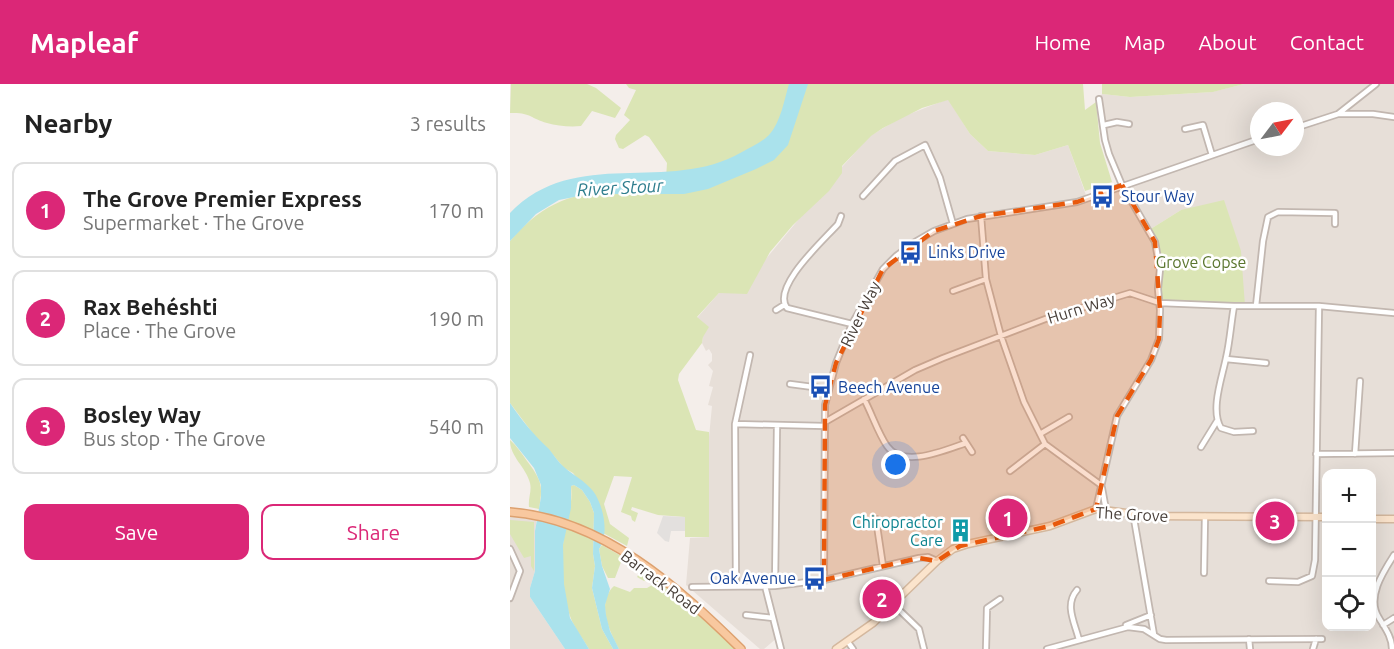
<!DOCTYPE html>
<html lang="en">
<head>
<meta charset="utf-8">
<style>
  :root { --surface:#fff; --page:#f6f6f6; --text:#222; --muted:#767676; --line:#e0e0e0; --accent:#db2777 }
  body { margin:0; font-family:Ubuntu,sans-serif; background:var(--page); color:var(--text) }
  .controls { position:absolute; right:18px; bottom:18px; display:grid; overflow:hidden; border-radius:12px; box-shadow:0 6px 24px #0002 }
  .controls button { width:54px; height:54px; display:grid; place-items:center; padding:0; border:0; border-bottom:2px solid var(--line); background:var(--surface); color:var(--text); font:30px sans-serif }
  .compass { position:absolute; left:740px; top:18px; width:54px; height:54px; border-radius:50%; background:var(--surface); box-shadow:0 6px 24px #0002; rotate:58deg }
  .you { position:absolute; left:386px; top:381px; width:21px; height:21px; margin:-15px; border:4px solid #fff; border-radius:50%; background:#1a73e8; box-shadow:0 0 0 9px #1a73e833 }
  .badge { display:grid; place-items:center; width:39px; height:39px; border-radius:50%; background:var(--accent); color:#fff; font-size:20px; font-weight:700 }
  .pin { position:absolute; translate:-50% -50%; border:3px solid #fff; box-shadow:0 2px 6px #0006 }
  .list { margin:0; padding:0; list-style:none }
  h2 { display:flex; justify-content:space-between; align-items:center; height:78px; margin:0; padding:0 24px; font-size:26px }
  h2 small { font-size:20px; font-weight:400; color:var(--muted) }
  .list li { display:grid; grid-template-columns:39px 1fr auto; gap:18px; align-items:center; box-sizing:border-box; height:96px; margin:0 12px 12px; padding:0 12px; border:2px solid var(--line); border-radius:12px }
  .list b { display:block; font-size:22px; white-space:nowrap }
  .list p { margin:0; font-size:20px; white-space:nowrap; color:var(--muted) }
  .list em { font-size:20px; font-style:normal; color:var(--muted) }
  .actions { display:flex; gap:12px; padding:18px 24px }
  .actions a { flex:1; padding:14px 0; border:2px solid var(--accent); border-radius:12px; text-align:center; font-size:21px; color:var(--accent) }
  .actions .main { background:var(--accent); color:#fff }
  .icon { flex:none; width:33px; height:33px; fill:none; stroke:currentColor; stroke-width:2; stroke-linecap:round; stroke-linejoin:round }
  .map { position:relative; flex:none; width:884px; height:565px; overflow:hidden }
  header { display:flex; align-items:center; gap:36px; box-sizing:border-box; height:84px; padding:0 30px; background:var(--accent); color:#fff }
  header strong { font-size:28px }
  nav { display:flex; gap:33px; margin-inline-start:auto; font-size:21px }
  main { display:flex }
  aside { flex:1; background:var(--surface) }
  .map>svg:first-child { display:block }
</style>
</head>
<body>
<header>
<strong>Mapleaf</strong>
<nav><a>Home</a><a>Map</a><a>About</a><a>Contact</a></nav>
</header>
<main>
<aside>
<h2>Nearby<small>3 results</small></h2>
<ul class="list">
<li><span class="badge">1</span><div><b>The Grove Premier Express</b><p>Supermarket · The Grove</p></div><em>170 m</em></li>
<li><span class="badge">2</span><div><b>Rax Behéshti</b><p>Place · The Grove</p></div><em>190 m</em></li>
<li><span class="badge">3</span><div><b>Bosley Way</b><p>Bus stop · The Grove</p></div><em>540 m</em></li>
</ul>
<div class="actions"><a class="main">Save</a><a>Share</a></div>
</aside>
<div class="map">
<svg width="884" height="565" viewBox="0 0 884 565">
  <rect width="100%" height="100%" fill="#f4eeea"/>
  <!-- residential -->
  <path fill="#e7dfd8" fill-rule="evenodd" d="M734 0H884V565H271L268 553 254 565H250L176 501 180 454 199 453V353L202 322 198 321 203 303 199 302 203 287 198 281 202 277V270L199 265 196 267 192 259 193 253 187 234 209 209 255 176 332 83 360 52 392 33 438 15 460 50 478 67 525 71 558 61 577 114 612 101 599 70 589 15 592 10 620 13 702 8ZM749 27H785V63H749ZM671 126 668 218 639 146ZM816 390H862V542H816Z
    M0 428 27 433 25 447V487L20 504V513L55 565H0Z"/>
  <!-- green -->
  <path fill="#dbe5b5" d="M1 0H77L86 4 111 24 105 34 82 27 71 42C60 43 47 42 37 39 20 34 20 28 0 29Z
    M116 0H573L575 26 586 18 590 59 602 98 575 107 558 61 525 71 478 67 460 50 438 16 412 24 373 44 361 52 332 82V89L319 107 283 141 260 168 237 210 209 209 187 233 199 243 193 253 192 259 169 290 168 296 186 346 199 348V453H175V433L148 431 122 423 121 426 128 429 125 438 122 436 121 432 111 428 122 393 104 392 94 420 100 440 119 454 117 462 93 449 91 426 63 389 54 384 39 366 27 355 0 319V157C48 101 87 107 155 110L157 79 139 53 135 51 113 65 109 64 105 55 106 51 120 36 114 31 126 6 119 4Z
    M592 0H734L703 8 620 13 592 10Z
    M714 116 731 167 735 222 650 219C650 193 650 170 639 146L671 126Z
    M0 356C7 362 12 370 17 377 32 397 33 401 29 425L19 423C18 414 22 407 20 399 16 383 0 373 0 356Z
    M64 401 72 406 80 418 84 429 83 470 85 482 82 504 92 545 103 565H79C73 555 64 544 60 532 52 509 50 477 54 453 57 433 63 423 61 402Z
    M0 436 24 438V487L21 482V472L14 474 0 450Z
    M92 461 113 473 105 494H98L92 482 89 465Z
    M132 485 150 498 134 497 127 493Z
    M146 500 161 501 231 565H109C99 547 86 519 104 502L120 508 124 504H137L142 501 146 502Z"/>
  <!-- parking -->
  <path fill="#e3e0de" d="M153 432 175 433V447H161L159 458 155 457 147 449Z"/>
  <!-- water -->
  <path fill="#aae2ec" d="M279 0H298L278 61 264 76 246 85 198 105 174 110H79L49 116 26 130 0 157V129C66 61 158 111 232 68 241 63 252 58 259 51 271 38 274 16 279 0Z
    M0 319C12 337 24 351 39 365 44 371 48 378 54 383 63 391 75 397 83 407 93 420 100 450 89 465L92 482 100 505 95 521 96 531 100 547 109 565H103L92 545 82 504 85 482 83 470 84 429 80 418 72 406 64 401 61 402V424L53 461 54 500 60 534 79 565H55L20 513V504L25 487V447L31 413V401L24 384 0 354Z"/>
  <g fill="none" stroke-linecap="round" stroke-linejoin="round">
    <defs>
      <path id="street" d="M828 30H863L884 33
        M594 41 607 38 619 40
        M785 44 828 30 866 0
        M675 45 693 41 702 71
        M353 112 385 77 415 61 430 94 443 140
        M331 132 328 140C314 156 261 203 277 224L342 240
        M471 132 476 195 491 252 514 318 535 360 591 401
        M443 207 476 195
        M724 222C721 239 720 257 716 274 712 294 700 326 711 344L724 348 743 347
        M746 222 753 157 758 133 768 128 825 129V140
        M266 226 274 221
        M716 275 756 279
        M280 300 318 305
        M354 315C362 330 368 349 377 362 393 385 435 366 456 359
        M315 338 405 286 433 274 538 234 620 209 650 219 724 222H809L884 229
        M225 340 315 342
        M530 350 559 333
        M453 354 462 368
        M691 363 707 337
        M806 370 884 369
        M845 370 850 297
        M500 387 535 360
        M592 404 596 426
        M586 425 607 332 641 276 649 255 650 226 648 205 650 185 645 158 612 101 599 70 595 56 589 15
        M623 429 644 551
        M366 435 373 482
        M0 465 10 487 0 514
        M694 489 695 432
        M314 496 315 321 326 279 342 240 373 185 386 172 405 158 424 147 457 135 567 118 749 55
        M759 497 788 498 802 492 805 476 809 222
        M226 502 225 340 240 271
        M255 502 271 565
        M265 502 267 341
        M182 503 265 502 314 496 409 474 418 473 427 477
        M567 506C554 521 565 539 569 556
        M383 520 409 545 414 565
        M236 531 263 534
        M616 541 641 531
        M873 541 884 534
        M739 555 740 565
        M338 558 343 565
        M476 565 477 524 490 515
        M537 565 618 543 634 545 650 555 656 556 812 555
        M803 565 806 555
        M882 565C882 553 875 544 869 534 856 514 873 488 884 471"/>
      <path id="secondary" d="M862 435H884
        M326 565 363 539 427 477 443 465 458 460 540 442 586 425 639 432 816 433"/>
      <path id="primary" d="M0 428C93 435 168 503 231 565"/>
    </defs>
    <!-- street casing -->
    <use href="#street" stroke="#c2b7b0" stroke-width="8"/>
    <!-- secondary casing -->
    <use href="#secondary" stroke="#d4b89e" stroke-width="9"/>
    <!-- primary casing -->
    <use href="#primary" stroke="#dda16f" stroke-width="10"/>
    <!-- street -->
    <use href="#street" stroke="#fff" stroke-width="4.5"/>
    <!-- secondary -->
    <use href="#secondary" stroke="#fbe4cc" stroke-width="6"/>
    <!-- primary -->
    <use href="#primary" stroke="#f8c89f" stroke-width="7"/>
  </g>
  <!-- marked area -->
  <path fill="#e8590c" fill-opacity="0.2" stroke="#e8590c" stroke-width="4.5" stroke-dasharray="12 8" stroke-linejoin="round" d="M612 101 645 158 650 226 649 255 641 276 607 332 586 425 540 442 450 462 427 477 409 474 314 496 315 321 326 279 373 185 424 147 471 132 567 118Z"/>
  <!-- icons -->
  <defs>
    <symbol id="bus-bare" viewBox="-9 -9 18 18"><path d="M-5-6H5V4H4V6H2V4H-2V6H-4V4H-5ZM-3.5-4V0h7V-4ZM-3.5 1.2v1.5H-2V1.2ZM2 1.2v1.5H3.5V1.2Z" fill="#1a4fb4" stroke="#fff" stroke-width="2.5" paint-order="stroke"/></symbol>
    <symbol id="building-bare" viewBox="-9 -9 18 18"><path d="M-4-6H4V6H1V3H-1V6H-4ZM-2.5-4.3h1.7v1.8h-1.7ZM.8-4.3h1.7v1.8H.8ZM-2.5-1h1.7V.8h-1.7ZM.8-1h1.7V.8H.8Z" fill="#0f9aa8" stroke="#fff" stroke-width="2.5" paint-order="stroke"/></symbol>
  </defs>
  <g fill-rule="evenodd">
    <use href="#bus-bare" x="576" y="96" width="33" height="33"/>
    <use href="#bus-bare" x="384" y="152" width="33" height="33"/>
    <use href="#bus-bare" x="294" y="286" width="33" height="33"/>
    <use href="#building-bare" x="434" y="430" width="33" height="33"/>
    <use href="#bus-bare" x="288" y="478" width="33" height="33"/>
  </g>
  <g text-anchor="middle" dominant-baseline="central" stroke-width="5" stroke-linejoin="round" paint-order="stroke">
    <!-- transit labels -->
    <g font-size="16" fill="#164399" stroke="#fff" text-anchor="start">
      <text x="611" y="112">Stour Way</text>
      <text x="418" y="168">Links Drive</text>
      <text x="328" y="303">Beech Avenue</text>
      <text x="286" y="494" text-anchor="end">Oak Avenue</text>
    </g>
    <!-- park labels -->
    <g font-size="16" fill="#5b762f" stroke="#fff">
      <text x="691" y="178">Grove Copse</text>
    </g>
    <!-- street labels -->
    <g font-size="16" fill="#473e38" stroke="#fff">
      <text transform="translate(571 224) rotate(-17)">Hurn Way</text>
      <text transform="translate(350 230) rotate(-64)">River Way</text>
      <text transform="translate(622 430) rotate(3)">The Grove</text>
      <text transform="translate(151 498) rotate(37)">Barrack Road</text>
    </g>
    <!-- culture labels -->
    <g font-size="16" fill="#0d838f" stroke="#fff" text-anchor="end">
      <text x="433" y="438">Chiropractor<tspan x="433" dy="18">Care</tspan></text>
    </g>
    <!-- water labels -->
    <g font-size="18" font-style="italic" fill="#2f7e8e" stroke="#fff">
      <text transform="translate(110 103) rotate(-3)">River Stour</text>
    </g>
  </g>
</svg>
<div class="controls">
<button>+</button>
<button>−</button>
<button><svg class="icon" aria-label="locate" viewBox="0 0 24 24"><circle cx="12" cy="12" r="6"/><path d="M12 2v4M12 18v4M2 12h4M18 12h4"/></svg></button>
</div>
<svg class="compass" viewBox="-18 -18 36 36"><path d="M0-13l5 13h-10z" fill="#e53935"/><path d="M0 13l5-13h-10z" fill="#767676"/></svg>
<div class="you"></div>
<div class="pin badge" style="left:498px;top:434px">1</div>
<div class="pin badge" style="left:372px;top:515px">2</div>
<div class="pin badge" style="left:765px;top:437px">3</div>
</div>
</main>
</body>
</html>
